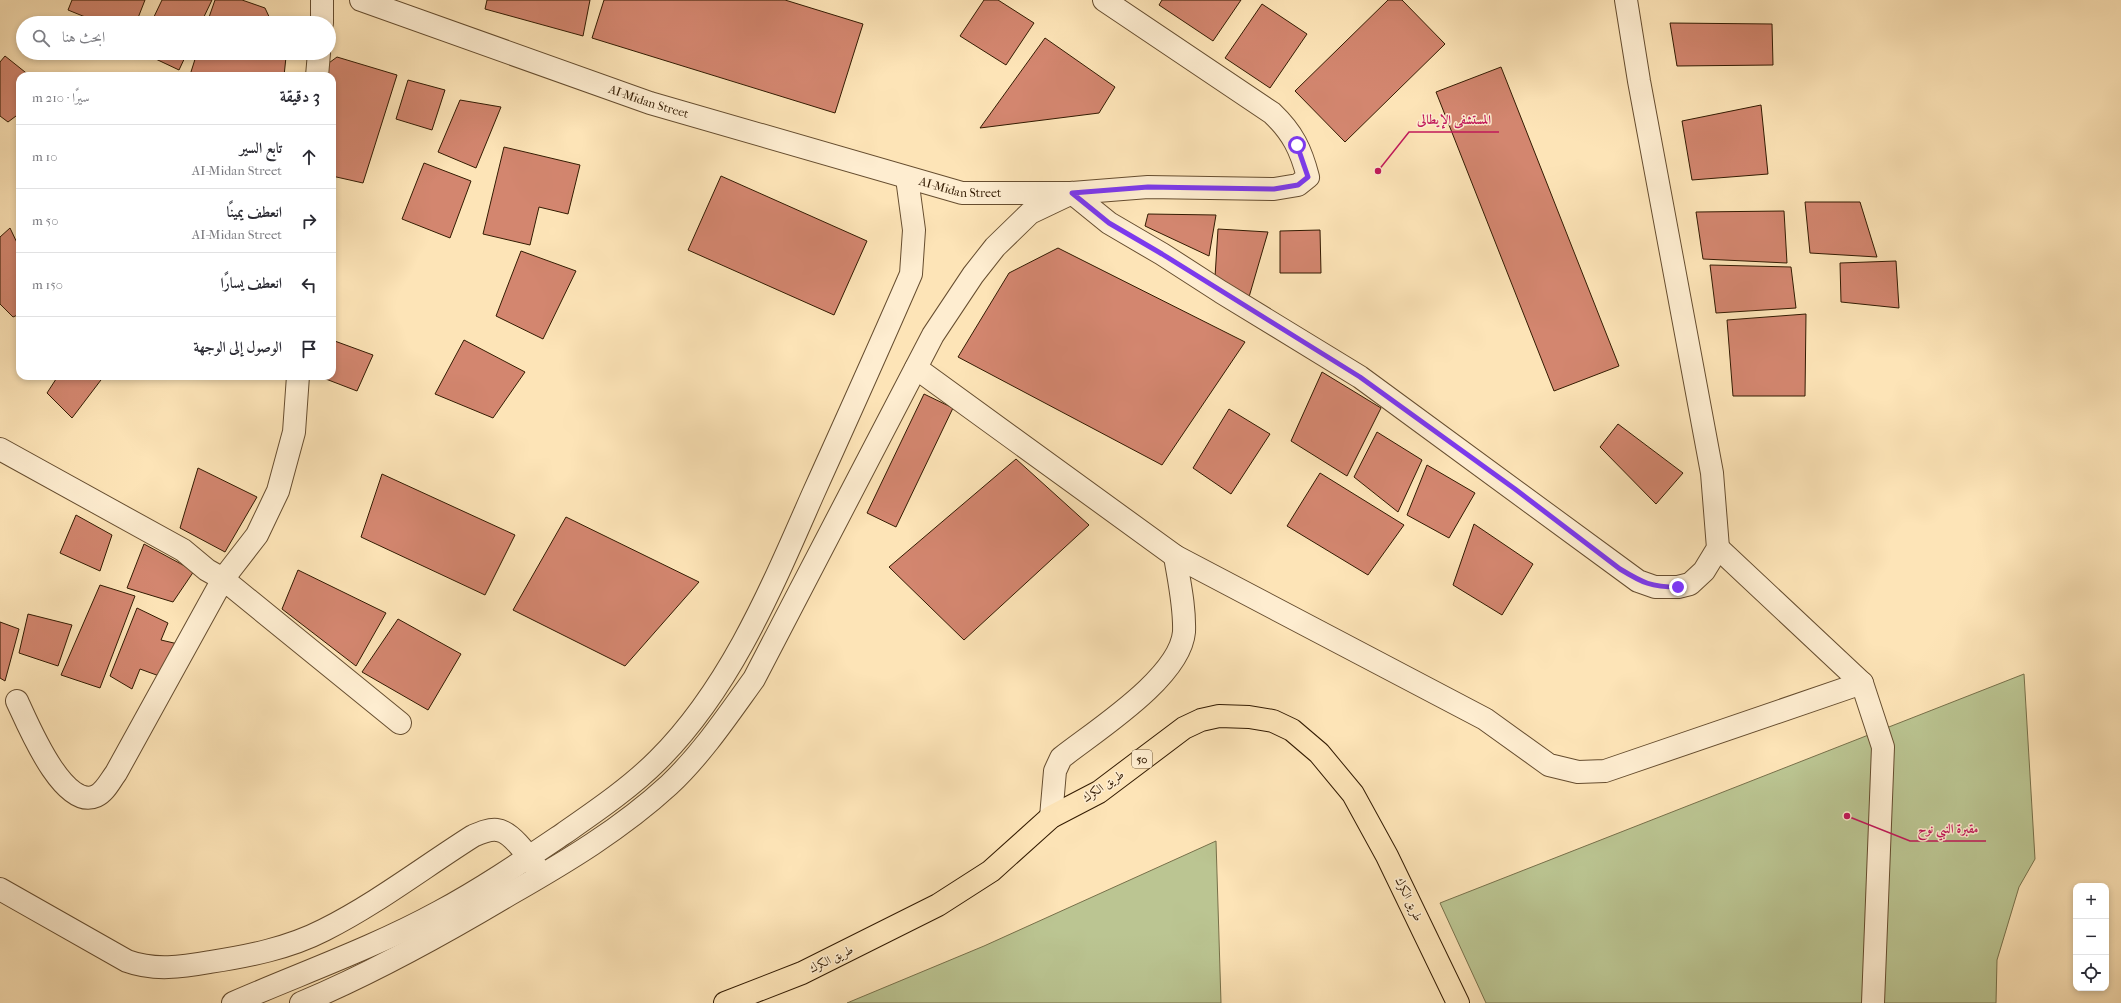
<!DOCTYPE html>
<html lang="ar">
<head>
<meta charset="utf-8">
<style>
  :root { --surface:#fff; --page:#f2f2f3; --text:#2b2b33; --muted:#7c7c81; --line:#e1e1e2 }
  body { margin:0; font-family:"IM FELL French Canon",Amiri,serif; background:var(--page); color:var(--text); direction:rtl }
  .controls { position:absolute; right:12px; bottom:12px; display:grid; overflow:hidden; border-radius:8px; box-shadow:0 2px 6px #0003 }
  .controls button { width:36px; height:36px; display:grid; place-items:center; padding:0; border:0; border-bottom:1px solid var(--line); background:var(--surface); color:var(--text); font:20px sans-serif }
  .stop { position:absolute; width:12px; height:12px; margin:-9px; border:3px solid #7c3aed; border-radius:50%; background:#fff }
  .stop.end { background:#7c3aed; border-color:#fff; box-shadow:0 1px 4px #0008 }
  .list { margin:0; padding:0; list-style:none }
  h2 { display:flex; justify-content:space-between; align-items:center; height:52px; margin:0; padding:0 16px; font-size:17px }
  h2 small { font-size:13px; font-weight:400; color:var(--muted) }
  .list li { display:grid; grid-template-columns:26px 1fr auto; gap:12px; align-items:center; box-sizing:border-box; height:64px; padding:0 16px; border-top:1px solid var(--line) }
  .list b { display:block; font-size:15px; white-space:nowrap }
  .list p { margin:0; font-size:13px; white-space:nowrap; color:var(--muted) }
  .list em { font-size:13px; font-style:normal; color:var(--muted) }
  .icon { flex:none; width:22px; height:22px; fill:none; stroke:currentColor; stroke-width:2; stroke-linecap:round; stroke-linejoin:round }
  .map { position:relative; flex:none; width:2121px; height:1003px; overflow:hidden; direction:ltr }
  .search { position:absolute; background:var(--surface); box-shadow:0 2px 6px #0003; left:16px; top:16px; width:320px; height:44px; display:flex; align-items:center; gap:10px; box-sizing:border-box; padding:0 14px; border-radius:22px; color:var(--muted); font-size:15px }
  .panel { position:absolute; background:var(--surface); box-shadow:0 2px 6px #0003; left:16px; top:72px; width:320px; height:308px; border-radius:12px; direction:rtl }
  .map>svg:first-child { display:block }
</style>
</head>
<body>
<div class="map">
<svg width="2121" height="1003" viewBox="0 0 2121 1003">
  <rect width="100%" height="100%" fill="#fde4b7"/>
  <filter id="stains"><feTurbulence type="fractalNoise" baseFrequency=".005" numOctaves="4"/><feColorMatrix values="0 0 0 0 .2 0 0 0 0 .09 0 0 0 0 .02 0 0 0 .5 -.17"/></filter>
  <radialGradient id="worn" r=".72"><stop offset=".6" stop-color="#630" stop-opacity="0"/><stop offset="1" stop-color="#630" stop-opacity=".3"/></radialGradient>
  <!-- green -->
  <path fill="#bbc592" stroke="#77704a" d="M2024 674 2035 859 2019 887 1997 960 1996 1003H1486L1440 903Z
    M1216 841 1221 1003H847L984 946Z"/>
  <!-- building -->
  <path fill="#d3866f" stroke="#331b02" d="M72 0H145L136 23H100L68 10Z
    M162 0H212L201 23H151Z
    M215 0H242L265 8 272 23H207Z
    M487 0H590L583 36 485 9Z
    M604 0H785L863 24 835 113 592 38Z
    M984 0H998L1034 23 1006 65 960 36Z
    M1162 0H1241L1213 41 1159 5Z
    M1388 0H1402L1445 44 1345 142 1295 91Z
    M1262 4 1307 34 1270 88 1225 58Z
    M1670 23 1772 24 1773 65 1677 66Z
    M1045 38 1115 87 1099 113 980 128Z
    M143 53H187L179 70Z
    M197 53H284L286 57 284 76H193L190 75Z
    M5 56 30 76H20V113L8 122 0 116V62Z
    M337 57 397 75 363 183 332 176V76H321L322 68Z
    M1501 67 1619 366 1554 391 1436 92Z
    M408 80 445 90 432 130 396 119Z
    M460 100 501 107 476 168 438 152Z
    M1761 105 1768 174 1692 180 1682 121Z
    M504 147 580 165 568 214 539 207 530 245 483 234Z
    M424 163 471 181 450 238 402 219Z
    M721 176 867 241 834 315 688 250Z
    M1805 202H1860L1877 257 1810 253Z
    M1784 211 1787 263 1703 259 1696 212Z
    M1148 214 1216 215 1209 256 1145 226Z
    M10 228 20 249V314L13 317 0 304V237Z
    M1218 229 1268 232 1249 297 1215 277Z
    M1320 230 1321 273H1280V231Z
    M1058 248 1245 342 1162 465 958 357 1009 273Z
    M521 251 576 271 543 339 496 316Z
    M1896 261 1899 308 1841 302 1840 263Z
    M1710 265 1791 267 1796 308 1716 313Z
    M1806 314 1805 396H1733L1727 320Z
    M332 340 373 355 357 391 318 376H332Z
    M464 340 525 372 493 418 435 394Z
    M1322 372 1381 408 1347 476 1291 441Z
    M58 376H104L72 418 47 393Z
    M924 394 953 408 896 527 867 513Z
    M1229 409 1270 434 1231 494 1193 468Z
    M1618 424 1683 473 1656 504 1600 447Z
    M1377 432 1422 460 1398 512 1354 477Z
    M1016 459 1089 525 964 640 889 567Z
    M1427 465 1475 493 1449 538 1407 515Z
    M198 468 257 497 225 552 180 528Z
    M1320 473 1404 525 1368 575 1287 526Z
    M382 474 515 535 485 595 361 537Z
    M76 515 112 535 100 571 60 553Z
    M566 517 699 582 625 666 513 610Z
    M1474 524 1533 564 1502 615 1453 585Z
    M144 544 194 571 173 602 127 588Z
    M298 570 386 613 356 666 282 609Z
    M100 585 135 596 100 688 61 675Z
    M137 608 168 623 161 640 178 644 162 677 140 669 132 689 110 676Z
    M28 614 72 625 58 666 19 653Z
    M398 619 461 654 428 710 362 672Z
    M0 622 19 629 5 681 0 678Z"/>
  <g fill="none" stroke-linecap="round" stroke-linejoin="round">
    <defs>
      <g id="minor">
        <path id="s1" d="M361 0 650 103 962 193H1072L1148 187 1274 189 1298 185 1308 177C1301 150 1293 133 1272 113L1104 0"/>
        <path d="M322 23V0"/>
        <path d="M317 76 319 53"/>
        <path d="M916 368 1175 556 1485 719 1549 765 1578 772 1605 771 1862 683"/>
        <path d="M0 449 183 550 207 570 223 579 257 535 278 491 294 432 298 376"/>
        <path d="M1718 548 1862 683 1883 747 1873 1003"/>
        <path d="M17 701C27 722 63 811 96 796 105 792 110 781 116 773L223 579 400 723"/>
        <path d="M1051 817 1055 771 1061 758C1095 731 1180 678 1184 632 1185 607 1179 581 1175 556"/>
        <path d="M0 889 127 961C154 971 182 967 210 962 249 956 289 948 324 930 376 904 424 867 473 836 480 833 489 829 497 830 511 831 529 857 537 868"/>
        <path d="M233 1003C302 973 373 948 439 912 482 889 523 861 563 834 596 811 630 788 658 760 731 687 772 587 813 494 846 421 879 348 911 274L914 230 907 178"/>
        <path d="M301 1003C373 973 443 934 510 894 566 862 621 829 669 785 702 754 728 715 754 679L933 335 973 275 995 247 1030 213 1072 193 1109 223 1162 254 1221 292 1360 377 1638 581 1655 587H1678L1690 584 1704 571 1718 548 1712 473 1639 81 1626 0"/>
      </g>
      <path id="major" d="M725 1003 802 973 938 905 991 871 1051 817 1099 792 1184 728 1201 720 1219 716 1249 717 1273 721 1292 730 1319 753 1353 794 1387 856 1458 1003"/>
    </defs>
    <!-- minor casing -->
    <use href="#minor" stroke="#664d2f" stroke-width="24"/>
    <!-- major casing -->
    <use href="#major" stroke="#331b02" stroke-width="24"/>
    <!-- minor -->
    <use href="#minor" stroke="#feedd0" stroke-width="22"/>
    <!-- major -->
    <use href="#major" stroke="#fde4b7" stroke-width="22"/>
  </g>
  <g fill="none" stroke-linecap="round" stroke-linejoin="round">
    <!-- route -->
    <path stroke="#7c3aed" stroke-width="5" d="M1297 145 1308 177 1298 185 1274 189 1148 187 1072 193 1109 223 1162 254 1360 377 1515 489 1620 569C1643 583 1651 587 1678 587"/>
  </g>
  <g text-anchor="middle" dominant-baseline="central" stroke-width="3" stroke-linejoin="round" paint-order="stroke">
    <!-- shield labels -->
    <rect fill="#feedd0" stroke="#705a40" stroke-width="1" x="1132" y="750" width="20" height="18" rx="3"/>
    <g font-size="11" font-weight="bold" fill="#331b02">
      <text x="1142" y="759">50</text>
    </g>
    <!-- street labels -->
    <g font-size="12" fill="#331b02" stroke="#feedd0">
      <text stroke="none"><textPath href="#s1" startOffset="305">AI-Midan Street</textPath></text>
      <text stroke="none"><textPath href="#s1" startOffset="629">AI-Midan Street</textPath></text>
      <text transform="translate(1103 786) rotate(-34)">طريق الكرك</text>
      <text transform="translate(1409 899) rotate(64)">طريق الكرك</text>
      <text transform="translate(831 959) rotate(-26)">طريق الكرك</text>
    </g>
  </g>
  <!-- callouts -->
  <path fill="none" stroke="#c2185b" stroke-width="1.5" d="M1378 171L1409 132H1499M1847 816L1910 841H1986"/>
  <g fill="#c2185b" stroke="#feedd0" stroke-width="1.5">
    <circle cx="1378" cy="171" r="4"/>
    <circle cx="1847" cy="816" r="4"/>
  </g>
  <g font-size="13" text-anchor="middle" font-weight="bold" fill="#c2185b" stroke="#feedd0" stroke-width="3" stroke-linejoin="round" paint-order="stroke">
    <text x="1454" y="124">المستشفى الإيطالى</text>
    <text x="1948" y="833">مقبرة النبي نوح</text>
  </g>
  <rect width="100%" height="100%" filter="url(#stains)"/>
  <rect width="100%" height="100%" fill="url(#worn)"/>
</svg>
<div class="controls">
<button>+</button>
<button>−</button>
<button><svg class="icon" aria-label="locate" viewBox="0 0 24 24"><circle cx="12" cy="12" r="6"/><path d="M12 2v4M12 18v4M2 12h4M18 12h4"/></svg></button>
</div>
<div class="stop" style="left:1297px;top:145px"></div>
<div class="stop end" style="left:1678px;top:587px"></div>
<div class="search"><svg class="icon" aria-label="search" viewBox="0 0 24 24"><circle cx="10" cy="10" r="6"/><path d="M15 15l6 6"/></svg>ابحث هنا</div>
<section class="panel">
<h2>3 دقيقة<small>سيرًا · 210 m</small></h2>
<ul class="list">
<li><svg class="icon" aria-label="ahead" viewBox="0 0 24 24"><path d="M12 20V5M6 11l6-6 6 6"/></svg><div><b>تابع السير</b><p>AI-Midan Street</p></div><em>10 m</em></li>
<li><svg class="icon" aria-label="right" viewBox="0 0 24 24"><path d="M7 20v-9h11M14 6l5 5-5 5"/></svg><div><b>انعطف يمينًا</b><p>AI-Midan Street</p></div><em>50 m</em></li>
<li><svg class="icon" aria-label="left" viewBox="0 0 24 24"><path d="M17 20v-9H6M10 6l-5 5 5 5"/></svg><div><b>انعطف يسارًا</b></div><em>150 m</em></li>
<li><svg class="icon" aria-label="arrive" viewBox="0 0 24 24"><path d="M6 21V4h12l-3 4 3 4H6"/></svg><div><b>الوصول إلى الوجهة</b></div></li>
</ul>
</section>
</div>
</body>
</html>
